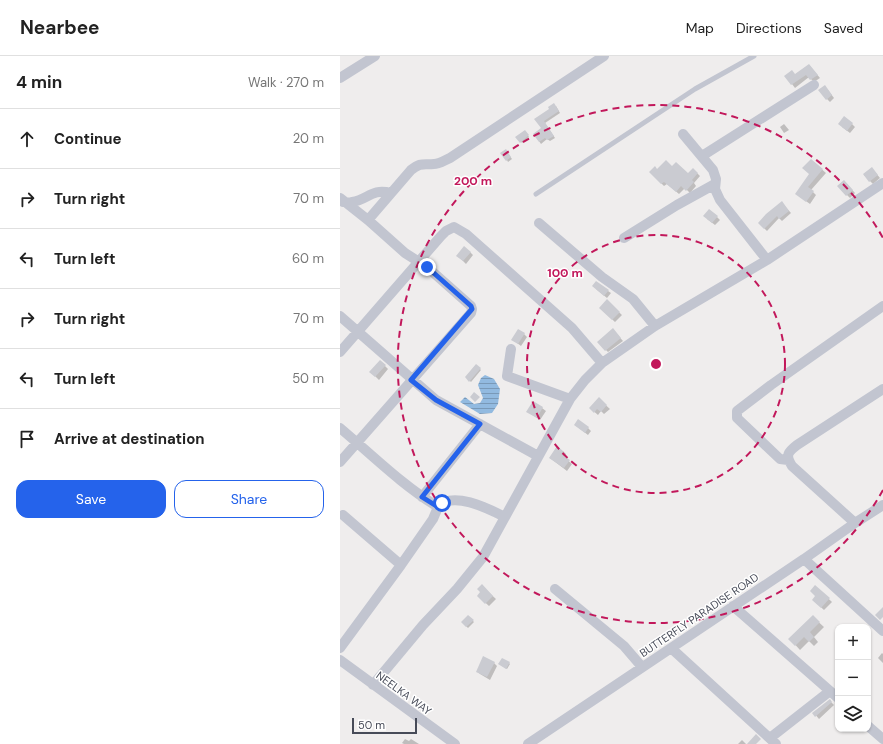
<!DOCTYPE html>
<html lang="en">
<head>
<meta charset="utf-8">
<style>
  :root { --surface:#fff; --page:#f6f6f6; --text:#222; --muted:#767676; --line:#e0e0e0; --accent:#2563eb }
  body { margin:0; font-family:"DM Sans",sans-serif; background:var(--page); color:var(--text) }
  .controls { position:absolute; right:12px; bottom:12px; display:grid; overflow:hidden; border-radius:8px; box-shadow:0 1px 3px #0004 }
  .controls button { width:36px; height:36px; display:grid; place-items:center; padding:0; border:0; border-bottom:1px solid var(--line); background:var(--surface); color:var(--text); font:20px sans-serif }
  .scale { position:absolute; left:12px; bottom:10px; width:65px; box-sizing:border-box; padding-left:4px; border:2px solid #474b58; border-top:0; font-size:11px; line-height:14px; white-space:nowrap; color:#474b58; -webkit-text-stroke:3px #fff; paint-order:stroke }
  .stop { position:absolute; width:12px; height:12px; margin:-9px; border:3px solid #2563eb; border-radius:50%; background:#fff }
  .stop.end { background:#2563eb; border-color:#fff; box-shadow:0 1px 4px #0008 }
  .list { margin:0; padding:0; list-style:none }
  h2 { display:flex; justify-content:space-between; align-items:center; height:52px; margin:0; padding:0 16px; font-size:17px }
  h2 small { font-size:13px; font-weight:400; color:var(--muted) }
  .list li { display:grid; grid-template-columns:26px 1fr auto; gap:12px; align-items:center; box-sizing:border-box; height:60px; padding:0 16px; border-top:1px solid var(--line) }
  .list b { display:block; font-size:15px; white-space:nowrap }
  .list em { font-size:13px; font-style:normal; color:var(--muted) }
  .actions { display:flex; gap:8px; padding:12px 16px }
  .actions a { flex:1; padding:9px 0; border:1px solid var(--accent); border-radius:12px; text-align:center; font-size:14px; color:var(--accent) }
  .actions .main { background:var(--accent); color:#fff }
  .icon { flex:none; width:22px; height:22px; fill:none; stroke:currentColor; stroke-width:2; stroke-linecap:round; stroke-linejoin:round }
  .map { position:relative; flex:none; width:543px; height:688px; overflow:hidden }
  header { display:flex; align-items:center; gap:24px; box-sizing:border-box; height:56px; padding:0 20px; background:var(--surface); border-bottom:1px solid var(--line) }
  header strong { font-size:19px }
  nav { display:flex; gap:22px; margin-inline-start:auto; font-size:14px }
  main { display:flex }
  aside { flex:1; background:var(--surface) }
  .map>svg:first-child { display:block }
</style>
</head>
<body>
<header>
<strong>Nearbee</strong>
<nav><a>Map</a><a>Directions</a><a>Saved</a></nav>
</header>
<main>
<aside>
<h2>4 min<small>Walk · 270 m</small></h2>
<ul class="list">
<li><svg class="icon" aria-label="ahead" viewBox="0 0 24 24"><path d="M12 20V5M6 11l6-6 6 6"/></svg><div><b>Continue</b></div><em>20 m</em></li>
<li><svg class="icon" aria-label="right" viewBox="0 0 24 24"><path d="M7 20v-9h11M14 6l5 5-5 5"/></svg><div><b>Turn right</b></div><em>70 m</em></li>
<li><svg class="icon" aria-label="left" viewBox="0 0 24 24"><path d="M17 20v-9H6M10 6l-5 5 5 5"/></svg><div><b>Turn left</b></div><em>60 m</em></li>
<li><svg class="icon" aria-label="right" viewBox="0 0 24 24"><path d="M7 20v-9h11M14 6l5 5-5 5"/></svg><div><b>Turn right</b></div><em>70 m</em></li>
<li><svg class="icon" aria-label="left" viewBox="0 0 24 24"><path d="M17 20v-9H6M10 6l-5 5 5 5"/></svg><div><b>Turn left</b></div><em>50 m</em></li>
<li><svg class="icon" aria-label="arrive" viewBox="0 0 24 24"><path d="M6 21V4h12l-3 4 3 4H6"/></svg><div><b>Arrive at destination</b></div></li>
</ul>
<div class="actions"><a class="main">Save</a><a>Share</a></div>
</aside>
<div class="map">
<svg width="543" height="688" viewBox="0 0 543 688">
  <defs>
    <pattern id="water-rules" width="6" height="5" patternUnits="userSpaceOnUse"><rect width="6" height="5" fill="#92bae0"/><path d="M0 2.5h6" fill="none" stroke="#7999b8"/></pattern>
  </defs>
  <rect width="100%" height="100%" fill="#efeded"/>
  <!-- water -->
  <path fill="url(#water-rules)" d="M145 319 154 323 160 333 158 348 152 357 140 358 120 346 125 341 134 348 140 347 143 342 138 329 141 322Z"/>
  <!-- shadow -->
  <path fill="#0003" d="M469 9 480 22 474 26 469 21 455 32 446 20 455 19Z
    M488 34 494 42 490 46 487 43Z
    M216 50 220 57 205 67 215 82 210 85 207 83 201 88 194 78 202 72 196 63Z
    M444 68 449 74 444 77 440 71Z
    M512 68 515 71 510 77 502 71Z
    M185 75 189 81 182 87 177 81Z
    M167 96 172 103 168 106 167 104Z
    M471 104 486 117 471 134 476 139 470 148 459 140 470 118Z
    M332 112 349 118 353 113 360 120 354 127 356 130 350 137 345 132 339 138 327 128 324 130 310 116Z
    M535 116 540 122 533 128 524 119Z
    M504 125 515 137 510 142 498 130Z
    M444 149 451 157 442 165 439 162 427 175 419 167Z
    M377 161 380 164 375 169 367 163Z
    M130 196 133 199 126 208 121 203Z
    M256 233 268 235 271 237 267 242Z
    M267 245 282 259 275 266 260 252Z
    M275 276 283 285 268 296 258 286Z
    M184 278 187 281 181 290 173 284Z
    M40 305 48 313 39 324 34 319Z
    M136 309 141 314 131 326 126 321Z
    M259 343 270 353 264 358 261 355 258 359 250 352Z
    M194 346 206 355 200 364 191 358Z
    M235 369 248 372 251 375 248 379Z
    M223 395 226 398 224 401 232 408 227 415 210 402Z
    M142 530 156 543 149 550 138 540 142 536Z
    M475 530 492 546 484 554 473 544 477 540Z
    M128 560 134 566 128 572 122 566Z
    M473 561 484 571 474 581 478 586 474 590 469 585 460 594 450 583Z
    M542 597 543 598V607L538 602Z
    M154 607 157 610 150 624 140 618 137 615Z
    M169 607 170 608 167 613 161 609Z
    M490 645 494 649 479 663 474 657Z
    M65 683 69 685 71 683 79 688H64L62 687Z
    M402 684 406 688H398Z"/>
  <!-- building -->
  <path fill="#cacbd1" d="M469 8 478 19 470 24 466 19 451 29 444 20 452 14 455 18Z
    M485 29 492 39 486 44 478 34Z
    M214 47 219 55 204 65 214 80 207 84 205 82 199 86 193 78 201 72 194 63 209 53 208 51Z
    M504 60 513 67 507 75 498 68Z
    M185 74 189 79 180 87 175 81Z
    M166 93 171 101 166 105 160 97Z
    M471 103 483 113 468 131 474 135 466 146 455 138 469 118 462 112Z
    M326 104 332 110 336 106 348 117 353 112 358 117 352 124 354 126 346 135 341 130 336 136 324 126 321 128 309 116 315 110 317 113Z
    M532 111 538 119 529 126 523 118Z
    M504 124 513 134 506 140 497 130Z
    M442 145 449 155 439 163 437 160 424 173 418 167 426 158Z
    M369 153 378 160 372 167 363 160Z
    M124 190 131 196 123 205 116 200Z
    M256 225 269 234 264 240 252 230Z
    M267 243 280 256 272 264 259 252Z
    M273 272 281 282 265 295 257 286Z
    M178 273 185 277 178 288 171 284Z
    M40 304 46 309 35 321 29 316Z
    M136 308 141 312 129 326 125 321Z
    M134 336 140 341 135 346 130 341Z
    M259 341 267 349 261 356 257 353 254 357 249 352Z
    M193 345 203 351 197 362 186 356Z
    M238 363 249 371 245 377 234 369Z
    M217 390 223 395 221 398 230 404 224 412 209 402Z
    M142 528 153 540 145 548 137 540 140 536 137 533Z
    M475 529 490 542 481 552 472 544 475 540 470 535Z
    M543 551V561L540 564 535 559Z
    M128 559 134 564 126 571 121 566Z
    M473 559 480 566 470 576 474 581 469 586 464 581 455 590 448 583Z
    M143 600 155 606 147 621 136 616Z
    M162 602 170 606 166 613 158 608Z
    M490 643 492 646 475 661 472 657Z
    M416 678 421 683 416 688H407Z"/>
  <g fill="none" stroke-linecap="round" stroke-linejoin="round">
    <!-- service -->
    <path stroke="#c2c5d0" stroke-width="5" d="M196 138 355 33 414 0"/>
    <!-- minor -->
    <path stroke="#c2c5d0" stroke-width="10" d="M0 22 35 0
      M343 78 373 114 376 123 375 133 380 144 427 204
      M362 100 474 29
      M0 142 28 164 65 197 87 211 131 250 132 253 131 257 0 406
      M3 146C5 146 9 147 12 146 28 144 31 132 51 137
      M28 164 71 114C81 106 83 109 94 108 99 108 105 104 110 102L264 0
      M199 167 262 221 293 243 315 270
      M284 182 337 149 375 128
      M0 260 96 344 198 400
      M171 293 167 320 230 343
      M0 296 101 180 106 175 114 171 126 178 232 272 262 307
      M0 372C32 399 62 429 98 451L93 463 61 509 0 592
      M448 404 440 403 397 362V355L431 329 543 250
      M82 441 140 368
      M98 451C112 434 149 453 165 461
      M3 459 61 509
      M515 467 452 410C445 399 448 396 457 389L543 333
      M464 503 543 575
      M215 533 284 590 302 611
      M393 550 498 642
      M331 592 436 688
      M0 604 115 688
      M33 629 83 569 117 533 143 501 230 343 245 324 262 307 315 270 427 204 543 127
      M528 670 543 683
      M430 682 490 635
      M188 688 464 503 515 467 543 449"/>
  </g>
  <g fill="none" stroke-linecap="round" stroke-linejoin="round">
    <!-- route -->
    <path stroke="#2563eb" stroke-width="5" d="M87 211 131 250 132 253 71 324 96 344 140 368 82 441 98 451 102 447"/>
  </g>
  <!-- distance rings -->
  <g fill="none" stroke="#c2185b" stroke-width="2" stroke-dasharray="7 5">
    <circle cx="316" cy="308" r="129"/>
    <path d="M543 434A259 259 0 1 1 543 182"/>
  </g>
  <g text-anchor="middle" dominant-baseline="central" stroke-width="3" stroke-linejoin="round" paint-order="stroke">
    <!-- street labels -->
    <g font-size="11" fill="#474b58" stroke="#fff">
      <text transform="translate(359 559) rotate(-34)">BUTTERFLY PARADISE ROAD</text>
      <text transform="translate(64 637) rotate(36)">NEELKA WAY</text>
    </g>
  </g>
  <circle cx="316" cy="308" r="6" fill="#c2185b" stroke="#fff" stroke-width="2"/>
  <g font-size="12" text-anchor="middle" font-weight="bold" fill="#c2185b" stroke="#fff" stroke-width="3" stroke-linejoin="round" paint-order="stroke">
    <text x="133" y="129">200 m</text>
    <text x="225" y="221">100 m</text>
  </g>
</svg>
<div class="controls">
<button>+</button>
<button>−</button>
<button><svg class="icon" aria-label="layers" viewBox="0 0 24 24"><path d="M12 4l9 5-9 5-9-5zM3 14l9 5 9-5"/></svg></button>
</div>
<div class="scale">50 m</div>
<div class="stop" style="left:102px;top:447px"></div>
<div class="stop end" style="left:87px;top:211px"></div>
</div>
</main>
</body>
</html>
